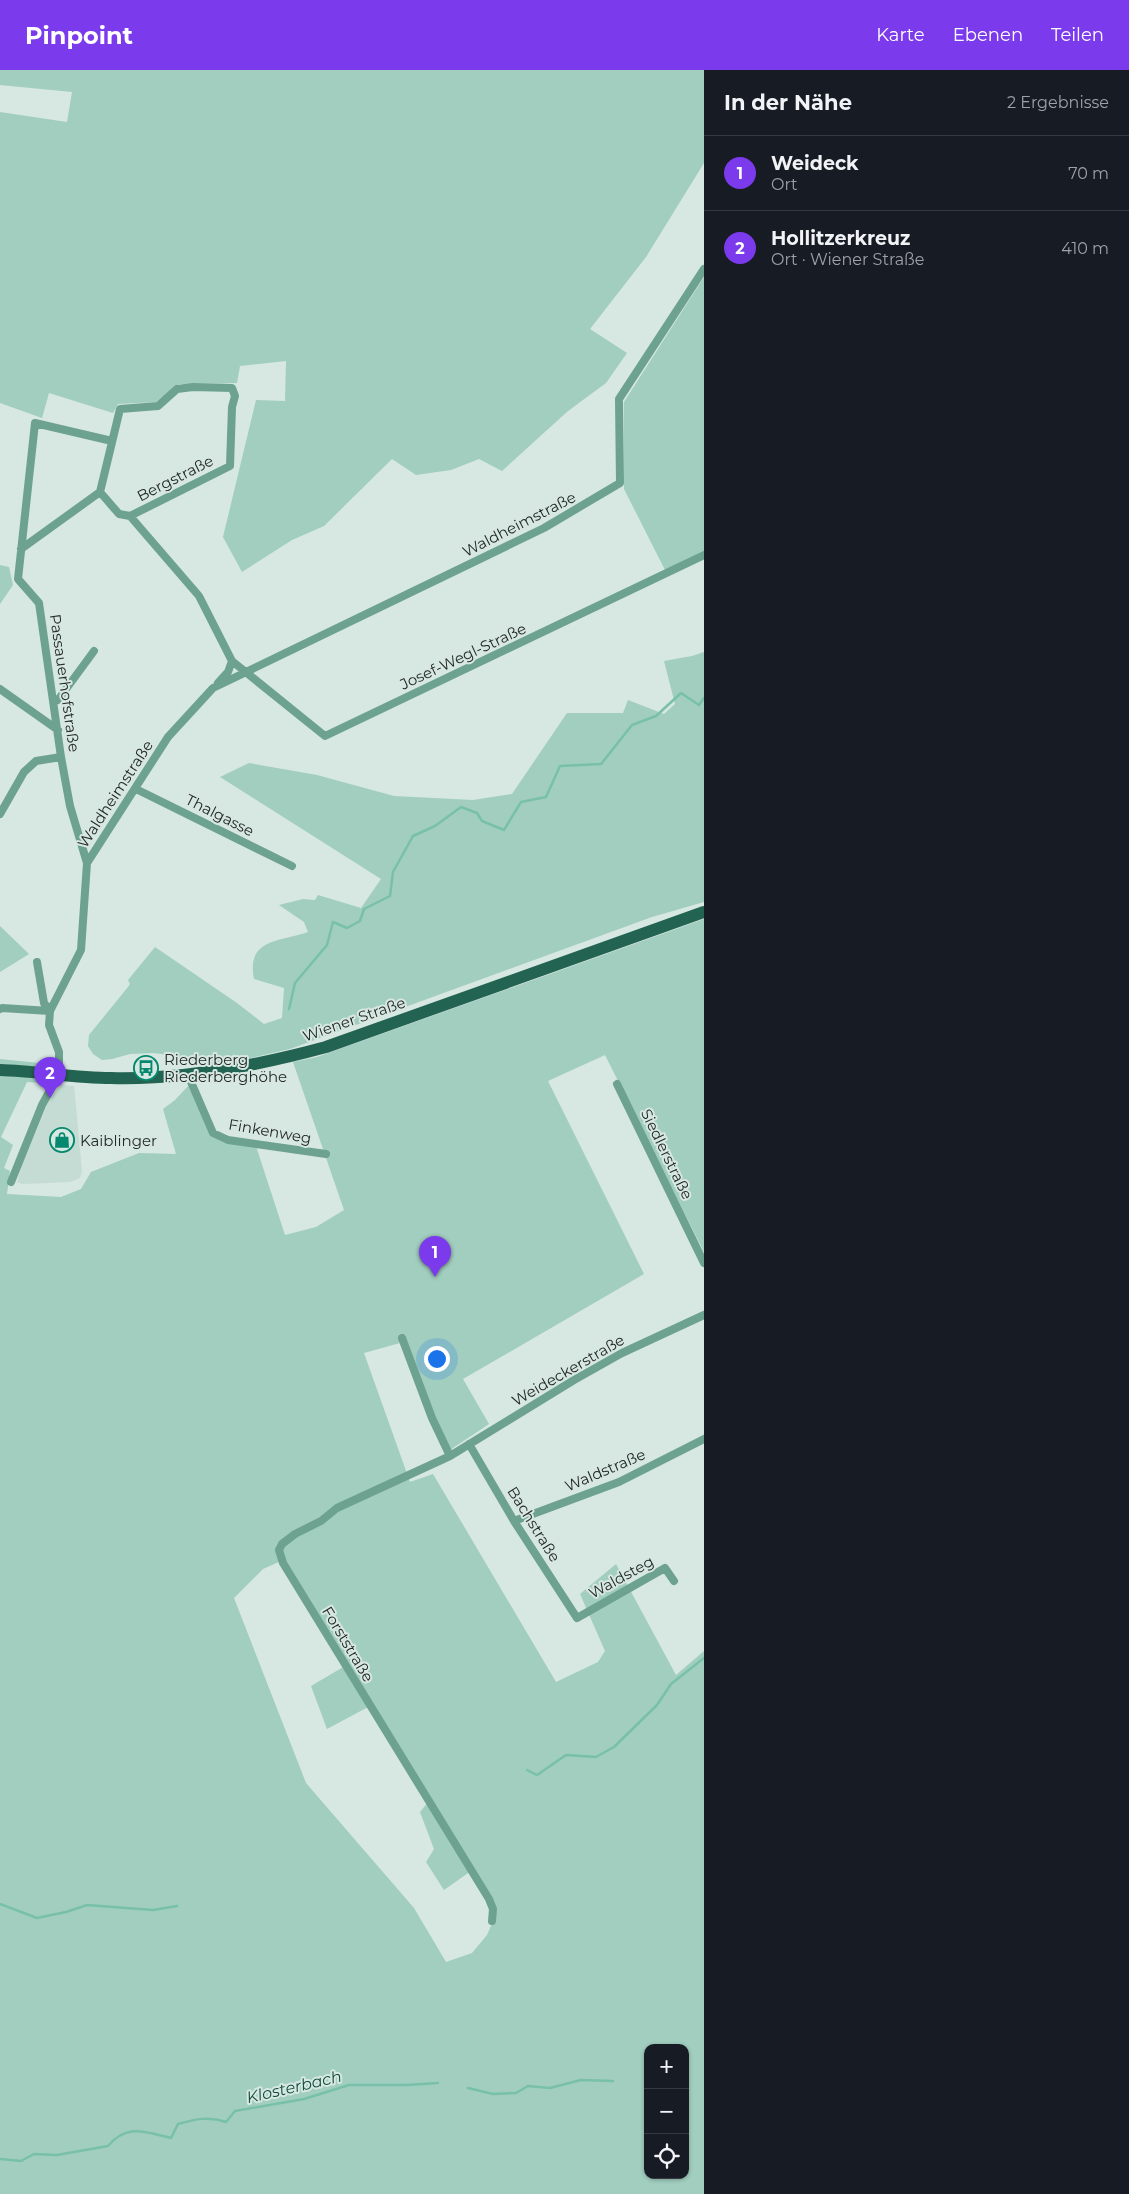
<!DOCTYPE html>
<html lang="de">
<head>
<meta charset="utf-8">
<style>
  :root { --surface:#171b24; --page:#242831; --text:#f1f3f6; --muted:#9ea1a6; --line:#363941; --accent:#7c3aed }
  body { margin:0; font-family:Montserrat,sans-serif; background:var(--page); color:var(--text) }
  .controls { position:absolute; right:15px; bottom:15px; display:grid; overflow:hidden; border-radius:10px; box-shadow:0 1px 4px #0004 }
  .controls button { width:45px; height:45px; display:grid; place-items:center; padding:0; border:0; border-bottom:1px solid var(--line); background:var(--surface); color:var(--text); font:25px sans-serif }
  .you { position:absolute; left:436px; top:1288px; width:18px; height:18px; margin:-12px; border:4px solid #fff; border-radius:50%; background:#1a73e8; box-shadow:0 0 0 8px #1a73e833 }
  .badge { display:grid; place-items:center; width:32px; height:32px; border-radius:50%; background:var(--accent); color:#fff; font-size:16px; font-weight:700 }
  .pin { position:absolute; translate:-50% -41px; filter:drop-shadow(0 1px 2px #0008) }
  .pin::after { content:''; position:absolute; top:26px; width:18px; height:15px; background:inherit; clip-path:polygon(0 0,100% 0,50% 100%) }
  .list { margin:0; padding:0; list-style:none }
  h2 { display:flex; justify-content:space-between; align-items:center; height:65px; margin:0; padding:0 20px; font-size:21px }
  h2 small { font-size:16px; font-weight:400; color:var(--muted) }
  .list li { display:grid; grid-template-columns:32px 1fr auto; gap:15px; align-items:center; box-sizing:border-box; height:75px; padding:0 20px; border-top:1px solid var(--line) }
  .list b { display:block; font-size:19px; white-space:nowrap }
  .list p { margin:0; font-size:16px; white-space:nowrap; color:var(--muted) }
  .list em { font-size:16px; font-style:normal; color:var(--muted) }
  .icon { flex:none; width:28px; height:28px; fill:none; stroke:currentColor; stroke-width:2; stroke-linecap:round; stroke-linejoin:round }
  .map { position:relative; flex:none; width:704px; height:2124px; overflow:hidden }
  header { display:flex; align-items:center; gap:30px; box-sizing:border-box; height:70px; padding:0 25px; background:var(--accent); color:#fff }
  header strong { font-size:24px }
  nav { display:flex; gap:28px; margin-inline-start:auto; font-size:18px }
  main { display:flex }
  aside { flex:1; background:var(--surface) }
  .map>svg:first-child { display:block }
</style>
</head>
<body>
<header>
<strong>Pinpoint</strong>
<nav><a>Karte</a><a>Ebenen</a><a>Teilen</a></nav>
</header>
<main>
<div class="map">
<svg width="704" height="2124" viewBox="0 0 704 2124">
  <rect width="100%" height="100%" fill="#d7e7e1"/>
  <!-- built -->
  <path fill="#c4dcd3" d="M61 1015 74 1016 82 1101 80 1108 70 1112 22 1114 17 1112 22 1095 49 1030Z"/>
  <!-- green -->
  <path fill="#a1cebf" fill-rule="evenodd" d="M0 0H704V93L646 187 590 259 627 283 606 313 568 341 502 401 479 389 451 400 416 405 392 389 324 456 292 470 242 502 223 467 256 330 285 331 286 291 240 296 237 313 179 314 156 332 118 334 113 343 49 323 42 348 0 333V42L67 52 72 22 0 15Z
    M704 207V481L665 500 624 419V332Z
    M0 495 9 497 13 515 0 534Z
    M704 582V832L652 847 290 979 215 996 170 985 153 983 130 984 112 989 102 990 93 984 88 976 89 965 128 917 130 914 128 910 155 877 237 933 264 954 282 948 284 918 254 909C246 868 280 872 308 862L304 852 279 835 303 829 315 830 318 825 361 838 381 809 220 707 249 693 317 705 394 726 473 730 512 724 567 643H623L628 630 664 644 675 634 664 591 692 586Z
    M704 849V1182L605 985 548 1011 644 1204 463 1309 489 1354 450 1380 400 1273 364 1283 410 1412 433 1404 556 1612 598 1592 605 1581 580 1524 616 1494 676 1605 704 1581V2124H0V989L49 994 44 1009 47 1019 44 1013 27 1012 1 1067 13 1075 4 1098 10 1101 7 1124 61 1127 81 1119 91 1102 139 1083 176 1084 163 1039 175 1030 189 1015 215 1067 255 1073 285 1165 316 1157 344 1140 293 992 317 987ZM281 1491 345 1596 311 1616 327 1659 370 1636 429 1731 420 1742 434 1779 426 1792 444 1820 471 1801 493 1835 494 1849 487 1865 472 1883 446 1892 414 1838 306 1713 234 1528 263 1499ZM648 1978H685V2105H648Z
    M0 856 29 884 0 902Z"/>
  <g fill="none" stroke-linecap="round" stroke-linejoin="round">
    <!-- stream -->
    <path stroke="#79c0aa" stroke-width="2.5" d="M289 939 295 913 327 875 333 852 347 858 360 851 364 839 390 826 393 802 413 766 435 756 461 737 477 743 482 751 504 760 521 732 546 727 560 696 601 694 632 655 656 646 681 623 699 635 704 628
      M527 1700 537 1705 566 1685 596 1687 614 1677 657 1635 671 1614 704 1588
      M0 1834 37 1848 66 1842 87 1835 153 1840 177 1836
      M468 2018 493 2024 516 2023 528 2016 550 2018 581 2010 613 2011
      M0 2089 21 2091 34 2084 57 2085 108 2076C127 2053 146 2062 171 2068L178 2054C195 2049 209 2046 226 2052L235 2041 304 2029 349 2015H406L438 2013"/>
    <!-- minor -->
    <path stroke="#6da291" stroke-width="8" d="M100 422 119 444 130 446
      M21 479 100 422 120 339 158 336 177 319 193 317 232 318 235 326 232 337 230 396 130 446 199 526 232 591 325 666 704 485
      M218 613 228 602 232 591
      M0 619 58 660
      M54 631 58 630 94 581
      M136 719 292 796
      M0 744 24 702 36 691 61 687
      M87 793 70 736 61 687 39 533 18 509 35 353 112 371
      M37 892 44 933 50 941
      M0 939 2 938 50 941
      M188 1005 213 1063 228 1070 326 1084
      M617 1014 704 1193
      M11 1112 42 1035 59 1004V982L49 955 50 941 81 880 87 793 168 667 213 618 544 458 620 413 619 329 704 199
      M402 1268 432 1348 450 1386
      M469 1374 514 1451 577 1548 665 1498 674 1511
      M514 1451 619 1412 704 1369
      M492 1851 493 1839 489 1829 283 1493 279 1480 282 1474 295 1464 321 1451 337 1438 450 1386 574 1310 622 1283 704 1245"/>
    <!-- primary -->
    <path stroke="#236352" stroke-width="12" d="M0 1000C37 1001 74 1008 111 1008 183 1010 256 996 326 977L704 842"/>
  </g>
  <!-- icons -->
  <defs>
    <symbol id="bus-ring" viewBox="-11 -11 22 22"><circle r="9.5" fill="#d7e7e1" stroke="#04896e" stroke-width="1.5"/><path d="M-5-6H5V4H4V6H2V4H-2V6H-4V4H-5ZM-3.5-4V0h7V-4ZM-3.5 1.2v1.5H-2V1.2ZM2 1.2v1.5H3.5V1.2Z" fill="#04896e"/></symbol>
    <symbol id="shop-ring" viewBox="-11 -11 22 22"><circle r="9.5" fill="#d7e7e1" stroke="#04896e" stroke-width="1.5"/><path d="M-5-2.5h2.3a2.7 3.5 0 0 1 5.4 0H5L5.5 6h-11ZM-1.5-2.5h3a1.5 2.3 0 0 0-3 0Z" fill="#04896e"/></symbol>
  </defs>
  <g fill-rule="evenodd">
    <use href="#bus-ring" x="132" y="984" width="28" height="28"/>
    <use href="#shop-ring" x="48" y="1056" width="28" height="28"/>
  </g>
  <g text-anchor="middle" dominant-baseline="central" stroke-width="4" stroke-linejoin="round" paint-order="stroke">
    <!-- street labels -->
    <g font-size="15" fill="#232927" stroke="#d7e7e1">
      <text transform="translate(175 408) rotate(-27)">Bergstraße</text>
      <text transform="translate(519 454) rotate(-27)">Waldheimstraße</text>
      <text transform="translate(463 586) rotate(-25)">Josef-Wegl-Straße</text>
      <text transform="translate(65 613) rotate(82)">Passauerhofstraße</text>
      <text transform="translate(115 724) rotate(-57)">Waldheimstraße</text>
      <text transform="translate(220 745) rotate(27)">Thalgasse</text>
      <text transform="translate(354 949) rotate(-19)">Wiener Straße</text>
      <text transform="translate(270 1061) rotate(10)">Finkenweg</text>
      <text transform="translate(667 1084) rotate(64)">Siedlerstraße</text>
      <text transform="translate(568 1300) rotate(-30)">Weideckerstraße</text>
      <text transform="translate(605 1400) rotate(-23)">Waldstraße</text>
      <text transform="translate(534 1454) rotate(58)">Bachstraße</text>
      <text transform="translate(621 1507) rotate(-29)">Waldsteg</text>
      <text transform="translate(348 1574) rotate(59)">Forststraße</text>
    </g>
    <!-- poi labels -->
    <g font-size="15" fill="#232927" stroke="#d7e7e1" text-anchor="start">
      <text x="164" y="989">Riederberg<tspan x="164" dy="17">Riederberghöhe</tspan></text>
      <text x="80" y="1070">Kaiblinger</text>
    </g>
    <!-- water labels -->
    <g font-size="16" font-style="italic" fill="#114d3e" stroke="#d7e7e1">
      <text transform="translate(294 2017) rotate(-13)">Klosterbach</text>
    </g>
  </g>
</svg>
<div class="controls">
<button>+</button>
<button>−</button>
<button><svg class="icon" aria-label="locate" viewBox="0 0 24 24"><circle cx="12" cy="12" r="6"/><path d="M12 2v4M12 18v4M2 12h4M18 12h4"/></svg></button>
</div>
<div class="you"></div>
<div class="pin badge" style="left:435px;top:1207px">1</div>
<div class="pin badge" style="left:50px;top:1028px">2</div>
</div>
<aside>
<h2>In der Nähe<small>2 Ergebnisse</small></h2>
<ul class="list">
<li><span class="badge">1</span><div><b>Weideck</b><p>Ort</p></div><em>70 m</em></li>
<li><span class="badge">2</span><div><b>Hollitzerkreuz</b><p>Ort · Wiener Straße</p></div><em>410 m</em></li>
</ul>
</aside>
</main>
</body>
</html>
